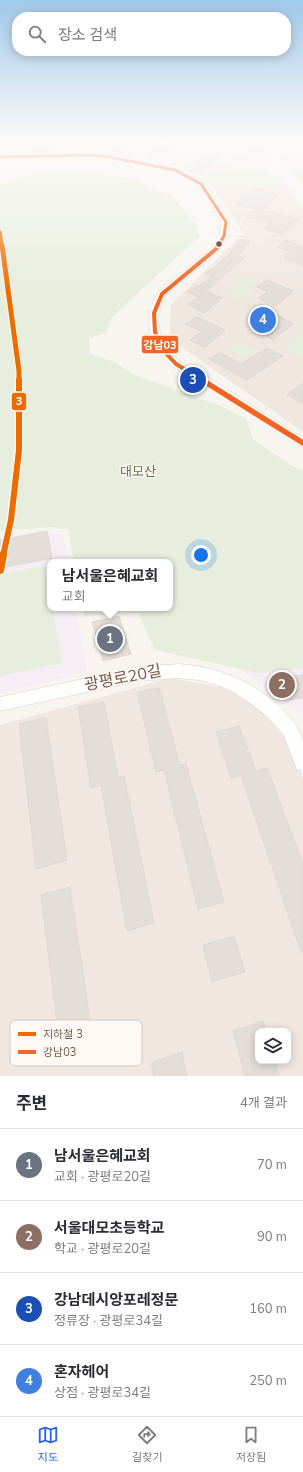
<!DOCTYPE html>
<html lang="ko">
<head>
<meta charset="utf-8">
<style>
  :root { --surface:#fff; --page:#f2f2f3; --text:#2b2b33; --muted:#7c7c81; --line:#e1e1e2; --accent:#2563eb }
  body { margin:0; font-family:"Nunito Sans","Noto Sans KR",sans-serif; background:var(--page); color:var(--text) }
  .controls { position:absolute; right:12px; bottom:12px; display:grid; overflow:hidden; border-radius:8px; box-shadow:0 2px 10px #0003 }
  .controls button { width:36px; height:36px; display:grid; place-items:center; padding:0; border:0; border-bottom:1px solid var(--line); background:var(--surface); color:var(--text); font:20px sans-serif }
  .you { position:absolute; left:201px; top:555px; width:14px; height:14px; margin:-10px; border:3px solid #fff; border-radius:50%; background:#1a73e8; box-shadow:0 0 0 6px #1a73e833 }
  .badge { display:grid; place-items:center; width:26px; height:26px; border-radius:50%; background:var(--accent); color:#fff; font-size:13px; font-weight:700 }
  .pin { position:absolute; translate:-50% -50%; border:2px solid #fff; box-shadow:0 1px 4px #0006 }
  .popup { position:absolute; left:47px; top:559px; width:126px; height:52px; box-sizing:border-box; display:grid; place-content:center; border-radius:8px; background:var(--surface); filter:drop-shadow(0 1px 3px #0005); font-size:13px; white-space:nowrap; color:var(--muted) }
  .popup b { font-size:15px; color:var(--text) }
  .popup::after { content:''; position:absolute; left:50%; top:100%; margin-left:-8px; border:8px solid transparent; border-top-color:var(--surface) }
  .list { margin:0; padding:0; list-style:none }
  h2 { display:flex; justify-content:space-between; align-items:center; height:52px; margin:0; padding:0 16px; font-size:17px }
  h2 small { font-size:13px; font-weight:400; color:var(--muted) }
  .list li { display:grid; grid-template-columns:26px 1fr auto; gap:12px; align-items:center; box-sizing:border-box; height:72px; padding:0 16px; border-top:1px solid var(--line) }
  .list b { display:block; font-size:15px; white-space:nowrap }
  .list p { margin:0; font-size:13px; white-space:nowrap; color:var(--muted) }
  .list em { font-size:13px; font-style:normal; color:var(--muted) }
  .icon { flex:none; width:22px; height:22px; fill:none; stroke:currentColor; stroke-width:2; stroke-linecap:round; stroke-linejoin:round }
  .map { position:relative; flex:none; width:303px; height:1076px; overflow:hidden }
  .search { position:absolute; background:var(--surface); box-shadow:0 2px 10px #0003; left:12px; right:12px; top:12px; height:44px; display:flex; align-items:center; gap:10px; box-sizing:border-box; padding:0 14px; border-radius:16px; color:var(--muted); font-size:15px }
  .sheet { height:340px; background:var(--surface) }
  nav { display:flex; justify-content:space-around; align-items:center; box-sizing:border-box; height:56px; border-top:1px solid var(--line); background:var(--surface); font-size:11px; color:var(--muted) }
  nav a { display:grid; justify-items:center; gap:2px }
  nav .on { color:var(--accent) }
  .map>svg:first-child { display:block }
</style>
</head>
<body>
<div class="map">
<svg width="303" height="1076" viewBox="0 0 303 1076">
  <rect width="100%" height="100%" fill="#f8f5f1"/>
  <!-- residential -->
  <path fill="#f0e7e0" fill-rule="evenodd" d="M104 141H289L264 167 200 175 161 161 105 150Z
    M286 183 303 210V432L170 339 171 305 243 233 216 191Z
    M170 678 225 688 249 698 289 742 303 778V1076H0V725ZM258 1031H288V1061H258Z"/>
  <!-- education -->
  <path fill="#f5eff5" d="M41 532 63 534 68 562H50V608H76L87 672 0 694V539Z
    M303 664V715L279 699 243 671Z"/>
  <!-- green -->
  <path fill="#e7eedd" d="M0 141H29L30 153 0 154Z
    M303 149V185C295 174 281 170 279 157Z
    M264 167 286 183 216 191 200 175Z
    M67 170 97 172 133 179 173 197 196 225 199 237 112 317 106 333 89 338 90 354 115 362 132 374 221 406 246 419 253 439 292 466 303 470V668L258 673 155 650 138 613 84 616V608H170V562H75L72 553 69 530 51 527 0 531V185L35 172Z
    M240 277 256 279 251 295 233 300 230 287Z
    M303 329V358L285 348Z
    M239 342 256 350 242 359 227 350Z
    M45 566 50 594V608H53L62 663 0 676V574Z"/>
  <!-- building -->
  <path fill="#e4ded8" stroke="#e0d8d4" d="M36 141H54L53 152H34Z
    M122 141H126L130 146 118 155 106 153Z
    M170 141H177L179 144 158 159 146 157Z
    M260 141H274L248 162 236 160Z
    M209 153 222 155 202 171 189 168Z
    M255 188 278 195 262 210 298 220 282 234 264 229 272 223 246 217 258 210 235 204Z
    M240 239 250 241 238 256 244 258 199 297 187 292 213 277 205 274 228 256Z
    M285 240 303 247V265L284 258 291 252 278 247Z
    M267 280 293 291 276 306 258 298 268 292 257 287Z
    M208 292 222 298 204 313 188 304Z
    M267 309 293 324 273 340 257 331 270 323 256 315Z
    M197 317 225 330 205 347 190 340 202 331 185 324Z
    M267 348 283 356 247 380 209 359 220 353 241 364Z
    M303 383V403L287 395Z
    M47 531 52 558 0 568V540Z
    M119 616 131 654 103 661 92 622Z
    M303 675V698L288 700 281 678Z
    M159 688 180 765 186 764 224 902 198 909 164 770 156 772 137 692Z
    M104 702 118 777 124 776 154 923 127 931 101 785 91 788 78 707Z
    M46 718 67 860 36 869 19 724Z
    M239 726 256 771 267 768 303 864V952H301L241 775 231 778 216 732Z
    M70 887 90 1019 58 1029 41 895Z
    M234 936 245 972 212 982 203 945Z
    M263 1021 266 1031H258V1061H275L279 1076H245L233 1031Z
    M182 1052 187 1076H154L151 1063Z"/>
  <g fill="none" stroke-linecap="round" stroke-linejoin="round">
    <defs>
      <path id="street" d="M56 141H62L60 149 55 148Z
        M94 141H100L101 154C124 157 189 166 204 183 214 195 221 210 230 222L228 236 219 251 165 296 162 301 158 317 160 333 166 347 180 362 214 381 303 438V447L299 446C272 428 246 411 219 394 205 384 188 377 174 367 149 349 141 318 159 292L213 247 220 236 222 222 198 185 173 172 109 159 88 157 0 159V155L95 154Z
        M179 664C192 665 205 667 218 671 249 680 293 708 303 741 303 750 303 762 303 771L297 769 283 734 271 720 253 705 233 692 217 685 199 680 179 678 138 681 0 711V697L138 667Z"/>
    </defs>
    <!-- street casing -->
    <use href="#street" stroke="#d8d2cf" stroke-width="1"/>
    <!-- path -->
    <path stroke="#dad5d0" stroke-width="1" stroke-dasharray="0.5 1.5" stroke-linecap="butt" d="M204 175 262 171 268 166 269 158 287 141
      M234 235 266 240 303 242"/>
    <!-- street -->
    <use href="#street" fill="#fefefd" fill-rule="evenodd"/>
    <defs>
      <path id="bus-1-far2" d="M0 157 88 155 109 157 175 170 201 184 226 222 224 236 218 246"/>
      <path id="bus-1-far1" d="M204 381 176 364 162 349 155 332 154 313 162 294 216 249 219 245"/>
      <path id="bus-1" d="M202 380 303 443"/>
    </defs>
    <!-- bus-1-far2 casing -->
    <use href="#bus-1-far2" stroke="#fef9f4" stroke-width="4.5"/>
    <!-- bus-1-far1 casing -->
    <use href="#bus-1-far1" stroke="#fef9f4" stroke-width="6"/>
    <!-- bus-1 casing -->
    <use href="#bus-1" stroke="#fef9f4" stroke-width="8"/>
    <!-- bus-1-far2 -->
    <use href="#bus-1-far2" stroke="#f26522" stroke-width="3"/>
    <!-- bus-1-far1 -->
    <use href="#bus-1-far1" stroke="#f26522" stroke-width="4"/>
    <!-- bus-1 -->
    <use href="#bus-1" stroke="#f26522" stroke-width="5.5"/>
    <defs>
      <path id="metro-1-far3" d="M0 232 2 246"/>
      <path id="metro-1-far2" d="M2 245 19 371V381"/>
      <path id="metro-1-far1" d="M3 556 11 520 19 450V380"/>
      <path id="metro-1" d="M0 570 3 555"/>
    </defs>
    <!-- metro-1-far3 casing -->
    <use href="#metro-1-far3" stroke="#fef9f4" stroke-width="5"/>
    <!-- metro-1-far2 casing -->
    <use href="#metro-1-far2" stroke="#fef9f4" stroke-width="7"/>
    <!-- metro-1-far1 casing -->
    <use href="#metro-1-far1" stroke="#fef9f4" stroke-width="9"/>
    <!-- metro-1 casing -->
    <use href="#metro-1" stroke="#fef9f4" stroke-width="11"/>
    <!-- metro-1-far3 -->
    <use href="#metro-1-far3" stroke="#ed6c00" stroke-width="3.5"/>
    <!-- metro-1-far2 -->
    <use href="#metro-1-far2" stroke="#ed6c00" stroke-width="5"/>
    <!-- metro-1-far1 -->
    <use href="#metro-1-far1" stroke="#ed6c00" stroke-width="6"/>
    <!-- metro-1 -->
    <use href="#metro-1" stroke="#ed6c00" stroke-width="8"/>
  </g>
  <!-- sky -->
  <linearGradient id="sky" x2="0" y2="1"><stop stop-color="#a0c8e8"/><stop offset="0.48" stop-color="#fcfaf9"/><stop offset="1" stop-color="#fcfaf9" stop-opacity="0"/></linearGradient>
  <rect width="303" height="292" fill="url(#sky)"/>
  <!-- markers -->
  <circle fill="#755c52" stroke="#fef9f4" stroke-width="1.5" cx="219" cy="244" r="3.5"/>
  <g text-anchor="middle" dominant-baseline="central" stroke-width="3" stroke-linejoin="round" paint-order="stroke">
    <!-- park labels -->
    <g font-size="13" fill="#5b784c" stroke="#fef9f4">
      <text x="138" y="472">대모산</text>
    </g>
    <!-- near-street labels -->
    <g font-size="16" fill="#755c52" stroke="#fef9f4">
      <text transform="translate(123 678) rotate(-11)">광평로20길</text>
    </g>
  </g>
  <!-- legend -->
  <rect x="10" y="1020" width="132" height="46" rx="6" fill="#fef9f4" stroke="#d5cac3" stroke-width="1"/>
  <rect x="18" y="1032" width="18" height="4" fill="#ed6c00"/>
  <rect x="18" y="1050" width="18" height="4" fill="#f26522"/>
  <g font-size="11" fill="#755c52">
    <text x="43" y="1038">지하철 3</text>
    <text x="43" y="1056">강남03</text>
  </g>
  <g stroke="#fef9f4" stroke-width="1.5">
    <rect x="141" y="335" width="38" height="19" rx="4" fill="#f26522"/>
    <rect x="11" y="392" width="16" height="19" rx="4" fill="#ed6c00"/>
  </g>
  <g font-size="11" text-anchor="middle" font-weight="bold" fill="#fff">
    <text x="160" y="349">강남03</text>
    <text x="19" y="405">3</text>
  </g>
</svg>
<div class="controls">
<button><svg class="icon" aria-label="layers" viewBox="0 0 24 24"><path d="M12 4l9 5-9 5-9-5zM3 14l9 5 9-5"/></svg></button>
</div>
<div class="you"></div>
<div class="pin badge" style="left:110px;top:639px;background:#6b7280">1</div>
<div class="popup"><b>남서울은혜교회</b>교회</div>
<div class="pin badge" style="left:282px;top:685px;background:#8d6e63">2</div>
<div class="pin badge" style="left:193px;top:380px;background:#1a4fb4">3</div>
<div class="pin badge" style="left:263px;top:320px;background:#3f7fe0">4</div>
<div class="search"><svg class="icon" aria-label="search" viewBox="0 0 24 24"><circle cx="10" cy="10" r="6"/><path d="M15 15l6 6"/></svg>장소 검색</div>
</div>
<section class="sheet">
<h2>주변<small>4개 결과</small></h2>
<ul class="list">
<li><span class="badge" style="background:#6b7280">1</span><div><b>남서울은혜교회</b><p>교회 · 광평로20길</p></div><em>70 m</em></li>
<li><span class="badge" style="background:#8d6e63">2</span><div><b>서울대모초등학교</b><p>학교 · 광평로20길</p></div><em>90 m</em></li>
<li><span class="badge" style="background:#1a4fb4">3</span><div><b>강남데시앙포레정문</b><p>정류장 · 광평로34길</p></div><em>160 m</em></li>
<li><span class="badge" style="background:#3f7fe0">4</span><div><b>혼자헤어</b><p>상점 · 광평로34길</p></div><em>250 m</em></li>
</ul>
</section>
<nav>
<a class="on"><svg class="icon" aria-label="map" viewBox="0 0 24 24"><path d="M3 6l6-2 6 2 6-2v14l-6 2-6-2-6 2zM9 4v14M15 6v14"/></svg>지도</a>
<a><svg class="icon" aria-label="directions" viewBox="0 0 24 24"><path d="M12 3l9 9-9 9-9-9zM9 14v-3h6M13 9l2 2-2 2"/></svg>길찾기</a>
<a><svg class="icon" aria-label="saved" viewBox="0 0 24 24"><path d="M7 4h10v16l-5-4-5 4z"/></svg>저장됨</a>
</nav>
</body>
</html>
